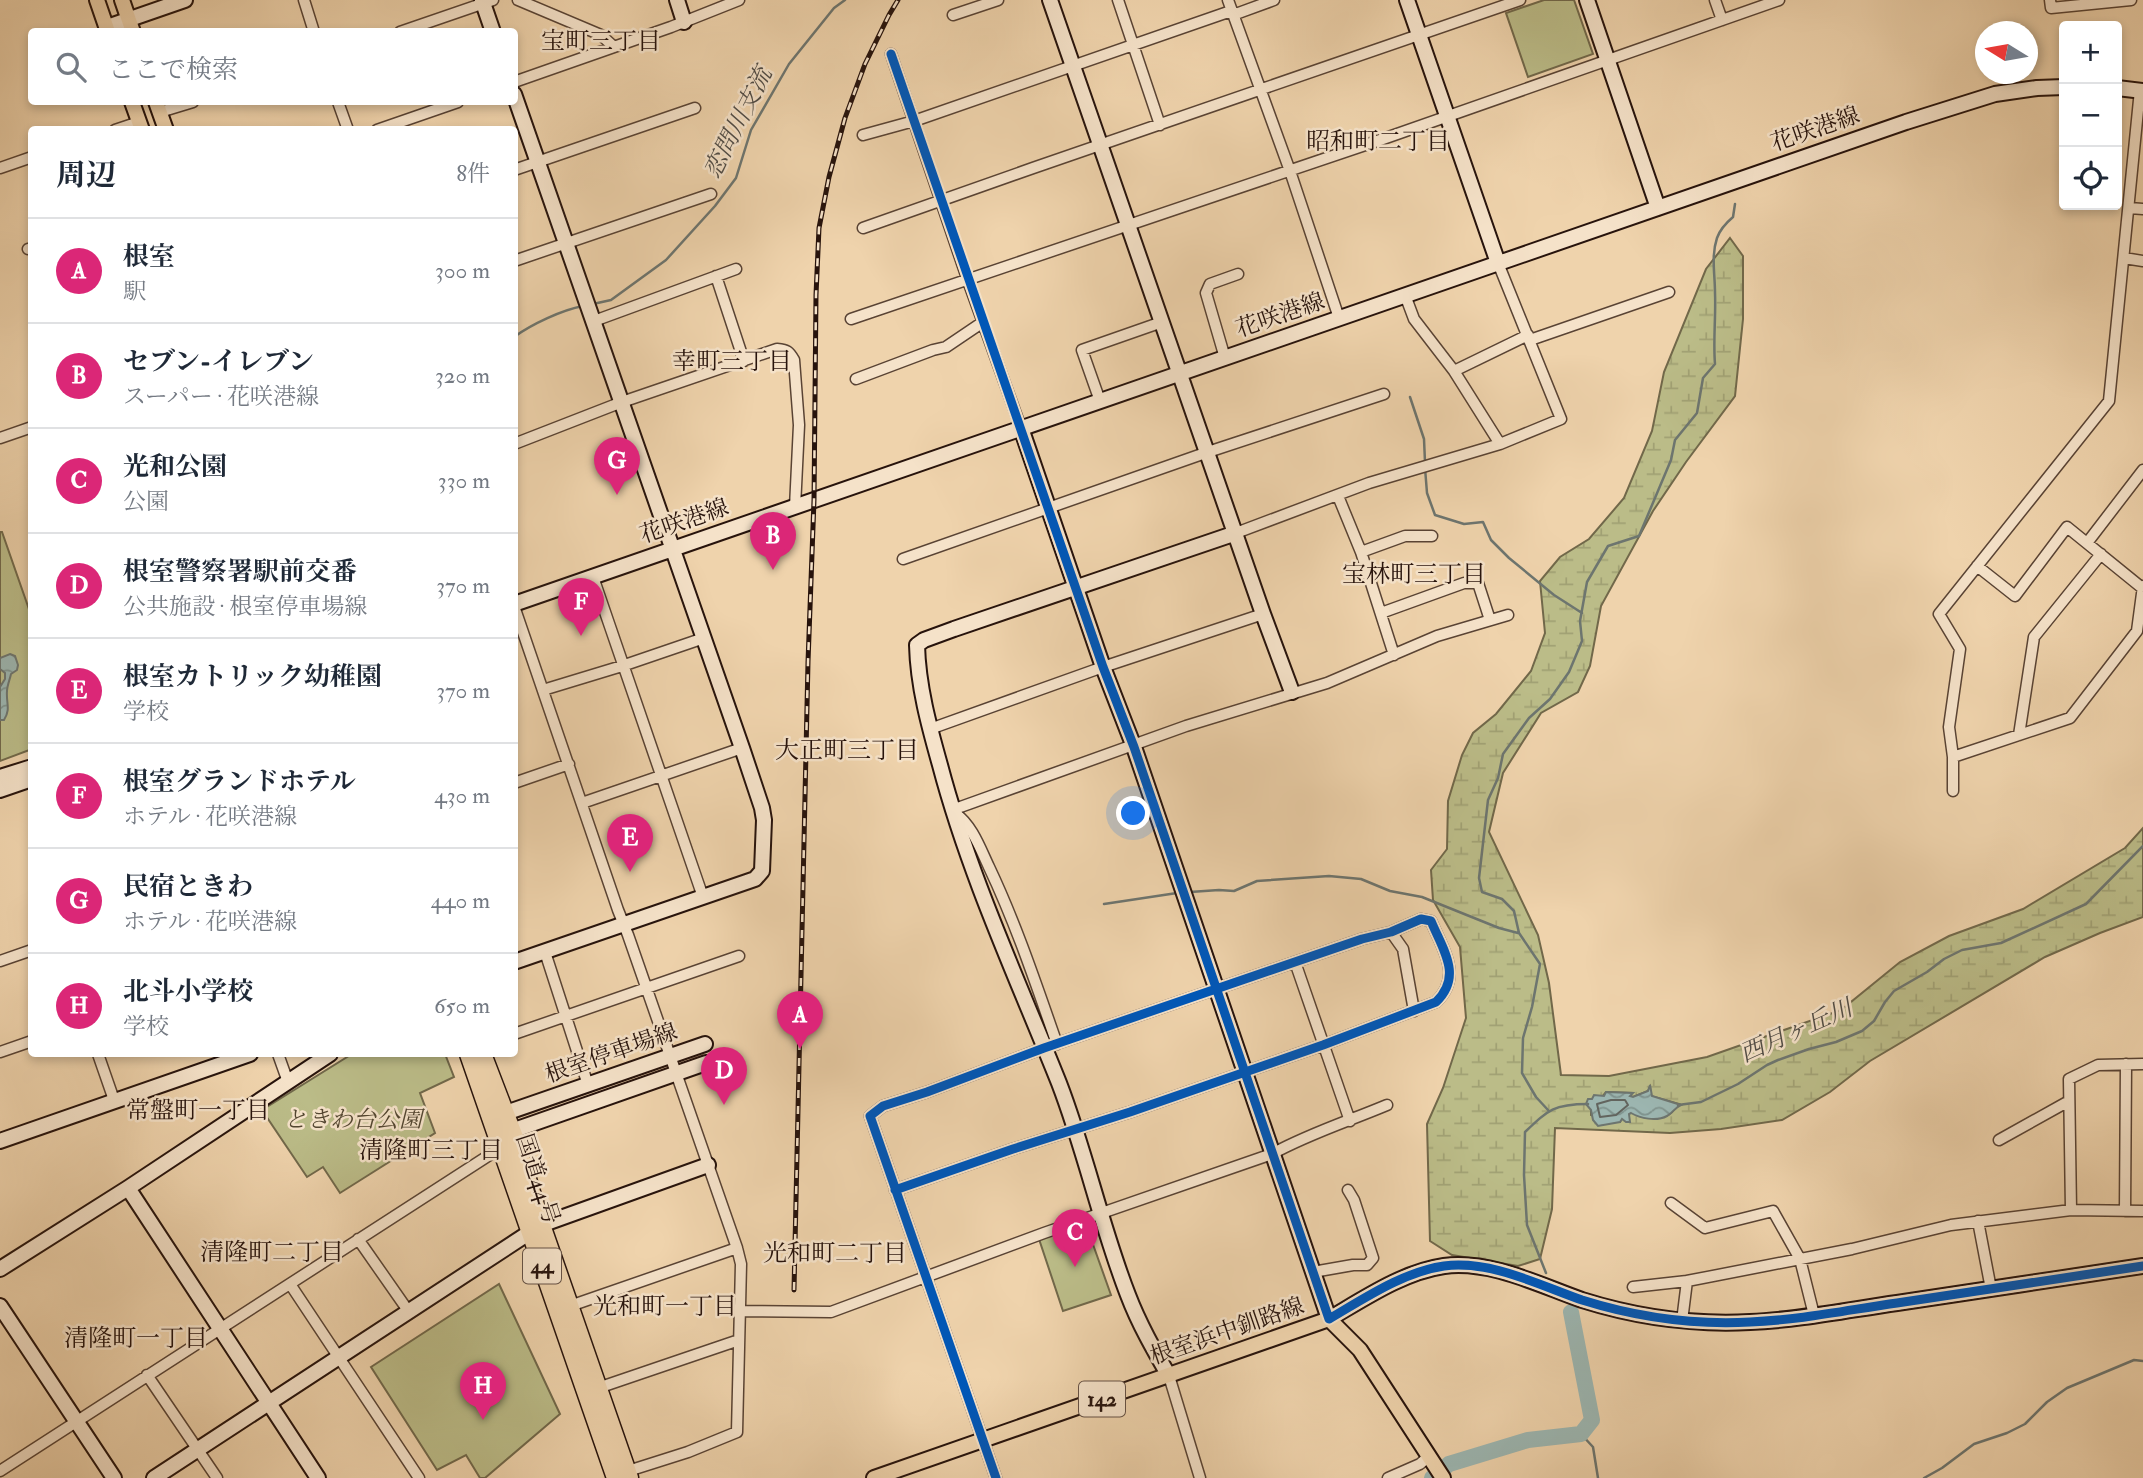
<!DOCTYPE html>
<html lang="ja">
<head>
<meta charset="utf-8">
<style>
  :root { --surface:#fff; --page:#f6f6f7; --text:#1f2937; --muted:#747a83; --line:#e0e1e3; --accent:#db2777 }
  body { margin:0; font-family:"IM FELL Double Pica","Noto Serif JP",serif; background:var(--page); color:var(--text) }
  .controls { position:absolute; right:21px; top:21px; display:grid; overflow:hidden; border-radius:7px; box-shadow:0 4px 10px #0003 }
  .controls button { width:63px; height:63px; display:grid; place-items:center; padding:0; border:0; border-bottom:2px solid var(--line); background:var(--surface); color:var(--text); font:35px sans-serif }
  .compass { position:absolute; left:1975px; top:21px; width:63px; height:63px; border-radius:50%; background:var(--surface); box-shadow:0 4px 10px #0003; rotate:281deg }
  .you { position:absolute; left:1134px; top:814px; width:24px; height:24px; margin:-18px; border:5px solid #fff; border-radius:50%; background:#1a73e8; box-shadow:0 0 0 10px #1a73e833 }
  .badge { display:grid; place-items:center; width:46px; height:46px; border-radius:50%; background:var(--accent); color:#fff; font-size:23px; font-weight:700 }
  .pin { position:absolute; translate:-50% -58px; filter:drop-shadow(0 2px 4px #0008) }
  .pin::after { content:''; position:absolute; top:37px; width:24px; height:21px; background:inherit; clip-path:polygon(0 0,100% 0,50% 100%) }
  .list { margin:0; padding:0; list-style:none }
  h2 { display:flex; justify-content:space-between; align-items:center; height:91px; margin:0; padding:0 28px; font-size:30px }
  h2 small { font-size:23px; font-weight:400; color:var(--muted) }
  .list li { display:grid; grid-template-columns:46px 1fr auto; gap:21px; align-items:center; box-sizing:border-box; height:105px; padding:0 28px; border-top:2px solid var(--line) }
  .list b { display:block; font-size:26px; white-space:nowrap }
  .list p { margin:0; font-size:23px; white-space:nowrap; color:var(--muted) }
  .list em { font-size:23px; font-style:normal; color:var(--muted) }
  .icon { flex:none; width:38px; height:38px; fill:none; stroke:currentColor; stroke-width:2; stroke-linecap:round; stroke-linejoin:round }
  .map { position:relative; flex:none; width:2143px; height:1478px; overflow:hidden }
  .search { position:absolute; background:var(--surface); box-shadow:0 4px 10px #0003; left:28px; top:28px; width:490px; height:77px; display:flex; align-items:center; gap:18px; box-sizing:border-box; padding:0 24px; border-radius:7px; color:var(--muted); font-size:26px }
  .panel { position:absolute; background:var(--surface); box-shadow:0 4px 10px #0003; left:28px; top:126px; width:490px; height:931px; border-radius:7px }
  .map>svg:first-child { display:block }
</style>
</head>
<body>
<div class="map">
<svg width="2143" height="1478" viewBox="0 0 2143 1478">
  <defs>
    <pattern id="wetland-marsh" width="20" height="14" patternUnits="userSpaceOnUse" patternTransform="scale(1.75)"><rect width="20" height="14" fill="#bbbc88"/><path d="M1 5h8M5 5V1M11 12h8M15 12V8" fill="none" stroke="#a1a174"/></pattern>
    <pattern id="water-waves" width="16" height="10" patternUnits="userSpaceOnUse" patternTransform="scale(1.75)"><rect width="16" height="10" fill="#9cb6b1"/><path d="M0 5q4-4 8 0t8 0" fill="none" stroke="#7f938e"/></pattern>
  </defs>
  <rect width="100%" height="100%" fill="#efd3ac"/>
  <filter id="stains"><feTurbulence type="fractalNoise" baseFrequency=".00286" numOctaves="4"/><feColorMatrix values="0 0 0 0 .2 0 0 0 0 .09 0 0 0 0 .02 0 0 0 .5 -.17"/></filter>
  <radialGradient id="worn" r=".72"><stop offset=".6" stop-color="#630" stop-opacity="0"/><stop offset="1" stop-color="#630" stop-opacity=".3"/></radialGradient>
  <!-- green -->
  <path fill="#bbbc88" stroke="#71684a" stroke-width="2" d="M1544 0H1574L1593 54 1528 77 1506 13Z
    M0 532H2L31 615 32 749 0 761Z
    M352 1054H445L454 1077 420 1093 435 1133 340 1193 323 1167 307 1177 262 1110Z
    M1085 1222 1111 1295 1063 1311 1039 1239Z
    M499 1284 560 1414 485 1478H480L466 1455 437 1470 371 1367Z"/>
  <!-- wetland -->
  <path fill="url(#wetland-marsh)" stroke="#71684a" stroke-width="2" fill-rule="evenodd" d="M1730 238 1743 256V319L1735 396 1686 462 1653 511 1601 606 1590 666 1578 692 1541 713 1503 773 1489 832 1538 935 1549 983 1561 1075 1609 1076 1707 1057 1841 1010 1900 962 1949 936 2023 909 2125 848 2143 828V917L2100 933 2045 957 1870 1061 1830 1092 1782 1120 1721 1129 1670 1133 1555 1128 1552 1209 1540 1259 1518 1266 1452 1255 1430 1241 1427 1124 1443 1088 1466 1018 1460 947 1433 900 1431 870 1447 849 1448 801 1462 755 1473 733 1496 714 1531 671 1545 633 1540 581 1560 557 1589 539 1624 498 1652 431 1664 372 1706 269ZM1650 1087 1651 1096 1679 1104C1676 1107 1674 1110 1671 1113 1659 1122 1642 1118 1631 1112L1629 1114 1628 1117 1622 1118 1620 1122H1614L1591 1115V1110L1606 1092 1632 1093 1630 1096 1633 1097 1648 1091Z"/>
  <!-- water -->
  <path fill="url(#water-waves)" stroke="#6d756f" stroke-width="2" d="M10 654 15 656 18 665 17 670 11 674C10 679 7 686 7 691 6 703 11 709 4 720H0V687L5 679V673L0 669V658Z
    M1650 1085 1652 1096 1681 1105C1674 1108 1673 1113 1667 1116 1656 1122 1640 1118 1631 1113L1629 1114 1630 1122H1626L1622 1119 1620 1122 1598 1126 1593 1120 1591 1110 1586 1104 1588 1099H1592L1594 1095 1604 1096 1606 1092 1633 1093 1630 1096 1633 1097 1648 1091Z"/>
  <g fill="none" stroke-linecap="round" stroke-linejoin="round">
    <!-- shore -->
    <path stroke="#62645e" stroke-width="2" d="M1611 1100H1625L1628 1105 1616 1115 1600 1117 1597 1104Z"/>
    <!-- stream -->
    <path stroke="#6d756f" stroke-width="2.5" d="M593 304 611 300 666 260 715 206 736 178 751 130 789 64 834 8 845 0
      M514 337C532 324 562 310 583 306
      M1410 397 1424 439 1425 462
      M1425 468 1427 493 1435 515 1464 524 1483 522 1491 540 1509 558 1554 595 1582 613
      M1190 892 1219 890 1234 891 1257 881 1329 876 1361 879 1390 891 1422 897 1499 928 1518 933
      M1104 904 1177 893
      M1678 1105 1701 1102 1738 1084 1767 1065 1778 1060 1809 1049 1836 1042 1862 1031 1874 1021 1885 1002 1894 991 1927 972 1944 959 1962 950 2001 943 2086 904 2143 846
      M1548 1110 1536 1097 1522 1073 1523 1038 1532 1007 1540 964 1519 933 1514 911 1502 899 1482 892 1479 878 1488 800 1498 778 1503 754 1529 718 1550 699 1569 672 1582 641 1580 621 1587 582 1608 546 1639 536 1671 460 1675 440 1697 413 1703 378 1715 364C1713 340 1716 317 1715 293 1715 274 1711 256 1717 238 1720 229 1726 223 1733 217L1735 204
      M1546 1273 1527 1225 1524 1175 1525 1132C1548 1110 1554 1104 1588 1104
      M1581 1434 1593 1447 1598 1478
      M1924 1478 1942 1468 1974 1444 2007 1433 2025 1424 2047 1402 2067 1388 2134 1360 2143 1361"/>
    <!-- river -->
    <path stroke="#9cb6b1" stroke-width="16" d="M1432 1478 1449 1464 1528 1440 1581 1434 1592 1420 1571 1312"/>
    <defs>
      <path id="street" d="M304 0 314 32
        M518 0 601 35 614 47
        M1118 0 1160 125
        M1228 0 1290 171 1339 318
        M1715 0 1722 20
        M2050 0 2051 8 2131 0
        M953 15 998 0
        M1233 15 1274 0
        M400 32 493 0
        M891 54 968 281 1021 428
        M514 82 671 27 739 0
        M2140 90 2109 401 1939 614 1960 649 1949 727 1953 757 2070 718 2137 631 2143 586
        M338 102 348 130
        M160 112 193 102
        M115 130 139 122
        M377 130 458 102
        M863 135 914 121 1231 11
        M0 168 32 157
        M514 170 695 108
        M2129 208 2143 209
        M863 228 1033 168 1520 0
        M28 249 32 248
        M2124 258 2143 261
        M514 261 711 194
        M716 276 744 361
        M1405 295 1414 319 1454 371 1500 444
        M851 319 1380 140 1779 0
        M594 321 736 269
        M1530 340 1669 292
        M1225 358 1206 293 1210 284 1238 274
        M1454 371 1528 335
        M856 379 933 350 946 347 983 322
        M1100 401 1082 350 1162 322
        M0 438 32 427
        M514 444 622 402 777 349C787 350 789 351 794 360L799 425 795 507
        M1338 496 1361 552 1394 655
        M1236 533 1369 483 1500 444 1561 419 1498 263
        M2087 543 2143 470
        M1361 552 1405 536H1432
        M903 559 1208 452 1384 394
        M1977 566 2015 596 2067 527 2141 587
        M593 577 703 897
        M514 606 618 910 628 935 737 1248 741 1264 737 1432 688 1452 625 1472
        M1381 613 1464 583H1478L1490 620
        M543 690 622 666 704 638
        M930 729 1103 667 1263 614
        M2019 735 2034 637 2101 554
        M514 783 569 764
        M1953 791V757
        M582 803 742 748
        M952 810 1186 726 1327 683 1437 636 1508 615
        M955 813C972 825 980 848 989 867 1016 924 1036 984 1057 1044
        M1391 932 1403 949 1414 1011
        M545 952 588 1085
        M0 961 32 950
        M1295 962 1350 1121
        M514 1034 739 956
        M0 1052 32 1041
        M98 1054 114 1100
        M278 1054 288 1082
        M1999 1140 2069 1101
        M895 1190 1013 1149 1130 1112 1323 1045 1436 1002C1463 976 1443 950 1431 921L1421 919 1391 932 1362 939 1044 1048 927 1092 883 1106 870 1116 996 1478
        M1671 1203 1705 1228 1773 1211 1800 1259 1814 1315
        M2071 1210 2069 1079 2098 1065 2143 1064
        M2125 1211 2126 1064
        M1978 1221 1991 1289
        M358 1239 409 1312
        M1313 1272 1353 1265H1367L1373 1258 1354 1200 1348 1190
        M290 1284 419 1478
        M1633 1287 1687 1281
        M570 1306 737 1248
        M740 1311 831 1312 1044 1233 1272 1154C1308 1134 1349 1121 1387 1105
        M1682 1321 1687 1281 1852 1249 1951 1225 2071 1210 2143 1211
        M147 1375 217 1478
        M1169 1376 1200 1478
        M598 1388 739 1340
        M0 1471 505 1145
        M1388 1478 1420 1464 1429 1456"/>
      <path id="secondary" d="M482 0 493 32
        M677 0 684 22
        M1050 0 1263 614 1292 692
        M1407 0 1498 263
        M1587 0 1658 208
        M107 27 185 0
        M2117 88 2143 91
        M514 94 742 748 762 808 764 820 762 871 755 879 514 962
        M1021 428 1103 667 1134 747 1329 1319C1365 1298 1403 1272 1444 1266 1491 1260 1539 1285 1582 1300 1636 1317 1693 1325 1750 1322 1799 1320 1848 1310 1897 1303 1979 1290 2061 1279 2143 1266
        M514 604 1906 122 1995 94 2037 88 2064 87
        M0 777 32 767
        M0 790 32 779
        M497 1116 705 1044
        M503 1134 706 1063
        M0 1141 250 1054
        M128 1188 318 1478
        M0 1269 128 1188 330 1054
        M0 1306 114 1478
        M1169 1376C1154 1350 1139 1324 1128 1295 1101 1226 1086 1153 1059 1083 1017 978 969 875 940 765 929 726 918 686 917 645L924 640 954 629 1236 533
        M154 1478 541 1225 708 1165"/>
      <path id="primary" d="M97 0 108 32
        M122 0 133 32
        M132 102 142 130
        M156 102 166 130
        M874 1478 1329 1319 1360 1350 1443 1478"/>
      <path id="highway" d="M469 1054C518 1195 567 1336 616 1478
        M482 1054 515 1140 541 1225 629 1478"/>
    </defs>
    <!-- street casing -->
    <use href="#street" stroke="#594334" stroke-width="13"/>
    <!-- secondary casing -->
    <use href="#secondary" stroke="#27130c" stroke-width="18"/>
    <!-- primary casing -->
    <use href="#primary" stroke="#27130c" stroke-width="18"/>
    <!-- highway casing -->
    <use href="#highway" stroke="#27130c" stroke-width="21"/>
    <!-- street -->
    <use href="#street" stroke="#f5e2c9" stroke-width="10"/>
    <!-- secondary -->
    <use href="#secondary" stroke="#f5e2c9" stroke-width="14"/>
    <!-- primary -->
    <use href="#primary" stroke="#efd3ac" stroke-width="14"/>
    <!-- highway -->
    <use href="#highway" stroke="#efd3ac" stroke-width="18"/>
    <defs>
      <path id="rail" d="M794 1290 808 662 814 500 816 295 819 228 829 177 845 118 865 64 889 15 898 0"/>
    </defs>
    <!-- rail casing -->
    <use href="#rail" stroke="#27130c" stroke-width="5"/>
    <!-- rail -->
    <use href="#rail" stroke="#f5e2c9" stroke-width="2.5" stroke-dasharray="8" stroke-linecap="butt"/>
    <defs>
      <path id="cycleway" d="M891 54 1103 667 1134 747 1329 1319C1365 1298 1403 1272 1444 1266 1491 1260 1539 1285 1582 1300 1636 1317 1693 1325 1750 1322 1799 1320 1848 1310 1897 1303 1979 1290 2061 1279 2143 1266
        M895 1190 1013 1149 1130 1112 1323 1045 1436 1002C1463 976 1443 950 1431 921L1421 919 1391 932 1362 939 1044 1048 927 1092 883 1106 870 1116 996 1478"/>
    </defs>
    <!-- cycleway casing -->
    <use href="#cycleway" stroke="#f5e2c9" stroke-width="13"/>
    <!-- cycleway -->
    <use href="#cycleway" stroke="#0057b8" stroke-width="9"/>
  </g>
  <g text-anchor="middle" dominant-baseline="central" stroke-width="5" stroke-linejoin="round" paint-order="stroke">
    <!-- shield labels -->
    <g fill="#f5e2c9" stroke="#655145" stroke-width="2">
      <rect x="523" y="1248.5" width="38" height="35" rx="5"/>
      <rect x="1079" y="1381.5" width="46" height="35" rx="5"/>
    </g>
    <g font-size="21" font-weight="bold" fill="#27130c">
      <text x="542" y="1266">44</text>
      <text x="1102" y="1399">142</text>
    </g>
    <!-- street labels -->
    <g font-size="23" fill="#27130c" stroke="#f5e2c9">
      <text transform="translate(1815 129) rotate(-19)">花咲港線</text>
      <text transform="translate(1280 315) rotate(-19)">花咲港線</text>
      <text transform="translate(684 521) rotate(-19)">花咲港線</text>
      <text transform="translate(611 1053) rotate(-19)">根室停車場線</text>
      <text transform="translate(538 1179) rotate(72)">国道44号</text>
      <text transform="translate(1227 1331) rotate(-19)">根室浜中釧路線</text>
    </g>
    <!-- park labels -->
    <g font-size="23" font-style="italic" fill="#534631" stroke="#f5e2c9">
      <text x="353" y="1119">ときわ台公園</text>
    </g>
    <!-- neighbourhood labels -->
    <g font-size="24" fill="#27130c" stroke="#f5e2c9">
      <text x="601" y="41">宝町三丁目</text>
      <text x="1378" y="141">昭和町二丁目</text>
      <text x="732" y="361">幸町三丁目</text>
      <text x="1414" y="574">宝林町三丁目</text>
      <text x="847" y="750">大正町三丁目</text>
      <text x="198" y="1110">常盤町一丁目</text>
      <text x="431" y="1150">清隆町三丁目</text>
      <text x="272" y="1252">清隆町二丁目</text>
      <text x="835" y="1253">光和町二丁目</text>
      <text x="665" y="1306">光和町一丁目</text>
      <text x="136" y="1338">清隆町一丁目</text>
    </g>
    <!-- water labels -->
    <g font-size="24" font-style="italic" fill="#504c46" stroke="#f5e2c9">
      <text transform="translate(738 123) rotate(-63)">恋問川支流</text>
      <text transform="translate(1796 1031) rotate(-24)">西月ヶ丘川</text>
    </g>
  </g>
  <rect width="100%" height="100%" filter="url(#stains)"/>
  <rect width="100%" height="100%" fill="url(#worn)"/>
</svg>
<div class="controls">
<button>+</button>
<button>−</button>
<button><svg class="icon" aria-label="locate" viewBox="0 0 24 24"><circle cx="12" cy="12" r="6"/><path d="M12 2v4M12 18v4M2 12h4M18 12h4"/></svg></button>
</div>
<svg class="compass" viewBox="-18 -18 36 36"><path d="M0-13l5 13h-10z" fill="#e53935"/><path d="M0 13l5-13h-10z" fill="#747a83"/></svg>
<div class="you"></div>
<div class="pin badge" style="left:800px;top:1049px">A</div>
<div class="pin badge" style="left:773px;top:570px">B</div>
<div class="pin badge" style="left:1075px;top:1267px">C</div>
<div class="pin badge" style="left:724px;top:1105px">D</div>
<div class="pin badge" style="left:630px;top:872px">E</div>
<div class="pin badge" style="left:581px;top:636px">F</div>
<div class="pin badge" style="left:617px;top:495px">G</div>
<div class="pin badge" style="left:483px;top:1420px">H</div>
<div class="search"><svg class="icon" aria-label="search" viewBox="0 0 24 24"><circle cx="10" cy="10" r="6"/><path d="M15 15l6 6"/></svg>ここで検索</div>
<section class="panel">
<h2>周辺<small>8件</small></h2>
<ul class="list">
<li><span class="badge">A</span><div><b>根室</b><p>駅</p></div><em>300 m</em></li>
<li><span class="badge">B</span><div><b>セブン-イレブン</b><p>スーパー · 花咲港線</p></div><em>320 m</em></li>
<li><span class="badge">C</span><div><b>光和公園</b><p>公園</p></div><em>330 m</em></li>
<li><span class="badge">D</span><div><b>根室警察署駅前交番</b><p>公共施設 · 根室停車場線</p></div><em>370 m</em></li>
<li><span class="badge">E</span><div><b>根室カトリック幼稚園</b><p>学校</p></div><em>370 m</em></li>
<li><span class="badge">F</span><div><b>根室グランドホテル</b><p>ホテル · 花咲港線</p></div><em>430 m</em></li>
<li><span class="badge">G</span><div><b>民宿ときわ</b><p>ホテル · 花咲港線</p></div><em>440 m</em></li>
<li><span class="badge">H</span><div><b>北斗小学校</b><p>学校</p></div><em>650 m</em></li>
</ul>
</section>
</div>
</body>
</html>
